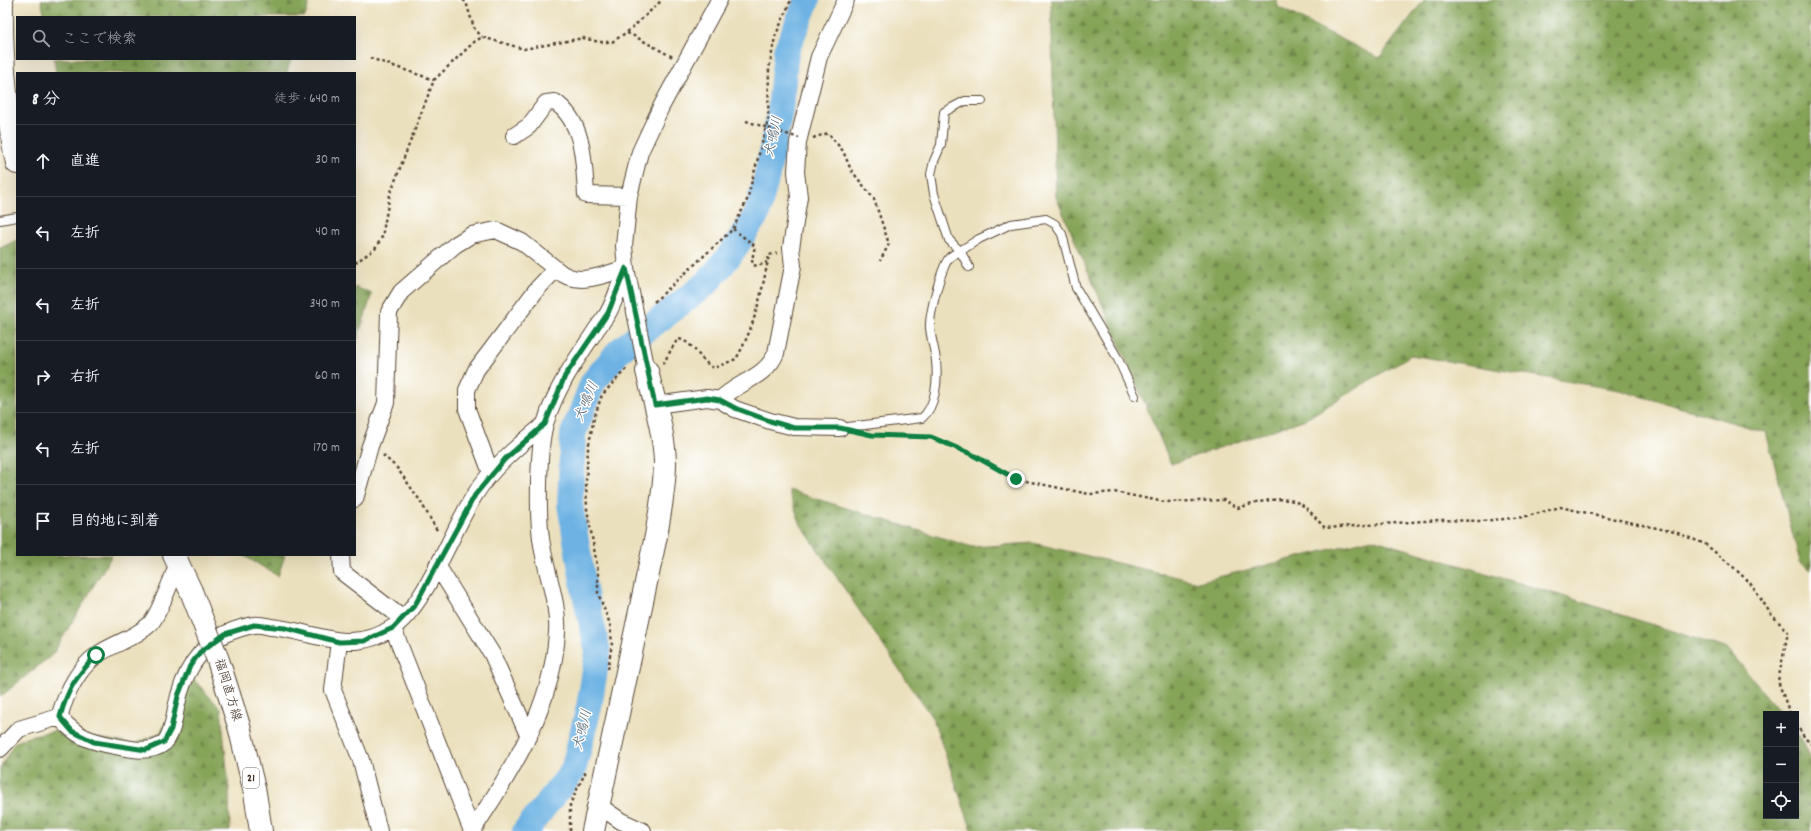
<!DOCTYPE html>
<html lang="ja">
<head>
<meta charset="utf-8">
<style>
  :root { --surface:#171b24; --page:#20242c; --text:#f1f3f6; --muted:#9ea1a6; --line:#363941 }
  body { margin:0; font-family:Dekko,"Klee One",sans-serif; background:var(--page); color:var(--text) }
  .controls { position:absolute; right:12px; bottom:12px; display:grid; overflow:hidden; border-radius:0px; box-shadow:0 4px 16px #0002 }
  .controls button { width:36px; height:36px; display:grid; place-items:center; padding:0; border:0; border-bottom:1px solid var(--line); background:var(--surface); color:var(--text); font:20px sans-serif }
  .stop { position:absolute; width:12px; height:12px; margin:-9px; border:3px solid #0b8043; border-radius:50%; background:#fff }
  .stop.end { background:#0b8043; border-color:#fff; box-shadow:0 1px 4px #0008 }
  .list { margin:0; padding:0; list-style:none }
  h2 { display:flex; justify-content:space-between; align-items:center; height:52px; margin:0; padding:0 16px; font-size:17px }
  h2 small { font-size:13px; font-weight:400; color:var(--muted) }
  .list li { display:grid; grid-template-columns:26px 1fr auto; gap:12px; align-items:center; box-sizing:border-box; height:72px; padding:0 16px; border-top:1px solid var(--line) }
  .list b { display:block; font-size:15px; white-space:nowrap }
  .list em { font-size:13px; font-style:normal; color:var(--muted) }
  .icon { flex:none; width:22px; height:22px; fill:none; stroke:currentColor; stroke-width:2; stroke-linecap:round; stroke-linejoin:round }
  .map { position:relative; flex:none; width:1811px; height:831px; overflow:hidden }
  .search { position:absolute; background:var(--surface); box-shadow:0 4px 16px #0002; left:16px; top:16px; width:340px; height:44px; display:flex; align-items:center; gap:10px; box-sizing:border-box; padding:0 14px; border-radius:0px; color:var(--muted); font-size:15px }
  .panel { position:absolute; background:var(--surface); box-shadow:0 4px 16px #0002; left:16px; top:72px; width:340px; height:484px; border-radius:0px }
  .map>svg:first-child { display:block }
</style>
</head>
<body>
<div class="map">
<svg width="1811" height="831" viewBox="0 0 1811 831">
  <defs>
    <pattern id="forest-firs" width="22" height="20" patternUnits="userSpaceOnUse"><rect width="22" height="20" fill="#86a458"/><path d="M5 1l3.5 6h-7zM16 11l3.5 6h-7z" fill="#6f8648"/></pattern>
  </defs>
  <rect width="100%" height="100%" fill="#fff"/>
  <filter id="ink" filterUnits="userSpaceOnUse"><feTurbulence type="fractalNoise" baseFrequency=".025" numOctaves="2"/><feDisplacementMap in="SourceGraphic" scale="8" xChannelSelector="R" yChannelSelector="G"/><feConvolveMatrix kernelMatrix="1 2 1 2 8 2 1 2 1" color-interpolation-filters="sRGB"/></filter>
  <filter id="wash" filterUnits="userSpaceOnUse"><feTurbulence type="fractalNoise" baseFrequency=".012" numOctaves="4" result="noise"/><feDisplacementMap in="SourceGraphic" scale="16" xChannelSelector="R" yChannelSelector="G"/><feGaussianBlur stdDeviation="0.9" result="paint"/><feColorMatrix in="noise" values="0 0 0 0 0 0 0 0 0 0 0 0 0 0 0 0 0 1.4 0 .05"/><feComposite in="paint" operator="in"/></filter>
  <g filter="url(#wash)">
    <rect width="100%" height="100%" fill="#ebe0bd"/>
    <!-- forest -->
    <path fill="url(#forest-firs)" stroke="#60673b" d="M41 0H310L305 17H45Z
      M1051 0H1277L1278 7 1379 58 1424 0H1811V570L1800 562 1766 432 1619 390 1411 355 1306 419 1171 464 1056 197Z
      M54 59H291L287 73H56Z
      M17 240V555H112L53 654 0 697V248Z
      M355 287 372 294 355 346Z
      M788 490 972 547 1033 543 1198 582 1372 539 1576 600 1728 649 1781 714H1766V816H1796V733L1802 740 1811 760V831H972L933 719 801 525Z
      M243 555H285L278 576Z
      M192 678 221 709 229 789 230 831H0V769L14 743 33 735 54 731 135 744 160 733Z"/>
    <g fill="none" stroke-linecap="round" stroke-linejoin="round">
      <!-- river -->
      <path stroke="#6db2e3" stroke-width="26" d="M525 831 573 771 589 707 598 652 585 594 570 504 573 434 593 382 620 350 707 283 730 255 757 214 768 171 780 110 786 51 807 0"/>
    </g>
  </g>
  <g filter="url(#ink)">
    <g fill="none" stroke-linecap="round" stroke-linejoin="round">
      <defs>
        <path id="lane" d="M982 101H965L944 112 941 145 934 161 931 174 934 194 949 240 960 251 979 239 1011 224 1046 219 1055 224 1062 234 1076 288 1117 357 1135 396
          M0 220 17 217
          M840 428 922 418C936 406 938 380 936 361 935 350 931 339 930 328 929 315 941 268 949 258 952 255 956 253 960 251L969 267"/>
        <path id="street" d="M514 136 529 126 546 103 555 102C584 122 584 162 586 195L629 196
          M647 371 626 268 624 246 629 196 640 152 661 107 719 0
          M720 400C737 382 766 378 776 353L793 266 791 248 799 197 796 172 798 142 819 57 846 0
          M655 405 707 398 720 400 735 409 770 421 794 427 840 428
          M491 473 467 409V390L476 370 537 289 556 269C576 288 603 275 626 268
          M355 499 370 446 386 403 389 312 401 292 455 245 471 235 496 230 522 242 556 269
          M341 555 342 572 402 618
          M437 565 492 654 529 737
          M393 628 472 831
          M339 641 333 690 361 760 379 831
          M59 717C77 737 89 741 115 746 130 749 151 754 164 743 172 735 174 719 176 708 182 678 196 649 225 634 232 631 246 626 254 625 259 624 266 626 271 627 315 631 350 656 392 628 425 607 452 531 474 496 491 468 519 445 545 424
          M59 717C66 694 77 669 97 655 114 643 134 639 150 624 159 615 173 576 178 563
          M0 749 19 729 59 717
          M598 805 621 821 643 831
          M472 831C512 770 553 707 557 632 559 604 546 573 542 545 537 517 538 450 545 424 555 390 575 361 594 333 598 326 604 320 608 313 616 299 620 282 626 268"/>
        <path id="secondary" d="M593 831 656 536C660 512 665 487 665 462 664 431 654 401 647 371"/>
        <path id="primary" d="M2 0C1 54 6 110 17 163
          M174 555 191 591
          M239 726 255 793 261 831"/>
      </defs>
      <!-- lane casing -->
      <use href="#lane" stroke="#554536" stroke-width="10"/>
      <!-- street casing -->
      <use href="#street" stroke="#554536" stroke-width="18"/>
      <!-- secondary casing -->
      <use href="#secondary" stroke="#554536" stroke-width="24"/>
      <!-- primary casing -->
      <use href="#primary" stroke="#554536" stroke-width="24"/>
      <!-- path -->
      <path stroke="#554536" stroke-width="2.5" stroke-dasharray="3 3" stroke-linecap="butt" d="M463 0 466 2 474 28 482 37
        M627 33C644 40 656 49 673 57
        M370 58 434 80
        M813 138 828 133 843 151 851 170 874 199 889 244 880 261
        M733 229 755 246 752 260 753 265 758 266 767 262
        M355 263 375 249 382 237 390 194 434 80 474 42 482 37 524 49 583 38 599 42H612L630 30 662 0
        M654 302 733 229 747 200 768 120 769 69 775 37 791 0
        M663 364 675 343 679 339C695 343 699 361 714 368L736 359C755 327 762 291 769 255L777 253
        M880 435 931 437 971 454 1016 479 1089 494 1114 492 1165 502 1224 500 1237 508C1258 503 1282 493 1302 505 1310 510 1318 521 1325 528L1439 520 1482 521 1524 517 1560 507 1675 532 1705 544 1732 566 1750 583 1771 614 1788 632 1778 681 1790 714
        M383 455 397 468 419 499 438 532
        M608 669 612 643 610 624 598 593V571L587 509 586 483 588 449 594 418 602 395 626 369
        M1796 724 1805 738 1811 744
        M570 831V804L586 771"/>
      <!-- lane -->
      <use href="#lane" stroke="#fff" stroke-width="8"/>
      <!-- street -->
      <use href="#street" stroke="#fff" stroke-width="16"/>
      <!-- secondary -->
      <use href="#secondary" stroke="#fff" stroke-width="22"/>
      <!-- primary -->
      <use href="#primary" stroke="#fff" stroke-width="22"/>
      <defs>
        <path id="primary-bridge" d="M191 591 218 660 239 726"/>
      </defs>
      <!-- primary-bridge casing -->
      <use href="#primary-bridge" stroke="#554536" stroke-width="24" stroke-linecap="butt"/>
      <!-- path-bridge -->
      <path stroke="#554536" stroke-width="2.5" stroke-dasharray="3 3" stroke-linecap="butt" d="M746 121 799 138"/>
      <!-- primary-bridge -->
      <use href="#primary-bridge" stroke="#fff" stroke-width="22"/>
    </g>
  </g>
  <g fill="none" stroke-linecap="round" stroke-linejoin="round" filter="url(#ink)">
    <!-- route -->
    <path stroke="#0b8043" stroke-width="5" d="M96 655C76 678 68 687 60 717L72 731 94 742 146 750 164 742 171 729 178 696 190 666 200 652 225 634 254 625 285 628 339 642 364 641 393 628 415 605 475 495 505 459 545 424 565 376 608 313 626 268 655 405 707 398 720 400 735 408 770 421 794 428H840L872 435 931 437 971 454 1016 479"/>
  </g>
  <g text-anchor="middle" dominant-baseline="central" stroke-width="3" stroke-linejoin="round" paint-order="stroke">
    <!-- shield labels -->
    <rect fill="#fff" stroke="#766a62" stroke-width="1" x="243" y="768" width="16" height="20" rx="3"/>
    <g font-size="12" font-weight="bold" fill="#3b2a1e">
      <text x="251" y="778">21</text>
    </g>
    <!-- street labels -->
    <g font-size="13" fill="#3b2a1e" stroke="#fff">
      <text transform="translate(227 690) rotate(73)">福岡直方線</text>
    </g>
    <!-- water labels -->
    <g font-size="14" font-style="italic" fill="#4f606d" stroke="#fff">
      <text transform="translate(774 137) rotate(-77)">犬鳴川</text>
      <text transform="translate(587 402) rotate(-66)">犬鳴川</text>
      <text transform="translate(583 730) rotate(-76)">犬鳴川</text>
    </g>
  </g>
</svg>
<div class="controls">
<button>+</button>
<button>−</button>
<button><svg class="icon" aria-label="locate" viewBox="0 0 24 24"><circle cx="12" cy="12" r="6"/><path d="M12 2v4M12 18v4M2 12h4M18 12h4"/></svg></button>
</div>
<div class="stop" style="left:96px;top:655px"></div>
<div class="stop end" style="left:1016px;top:479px"></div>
<div class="search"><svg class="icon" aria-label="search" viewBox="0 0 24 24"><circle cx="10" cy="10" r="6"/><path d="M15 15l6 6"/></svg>ここで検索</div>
<section class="panel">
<h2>8 分<small>徒歩 · 640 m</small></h2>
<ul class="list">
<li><svg class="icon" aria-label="ahead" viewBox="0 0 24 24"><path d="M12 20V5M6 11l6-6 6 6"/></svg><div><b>直進</b></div><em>30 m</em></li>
<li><svg class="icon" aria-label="left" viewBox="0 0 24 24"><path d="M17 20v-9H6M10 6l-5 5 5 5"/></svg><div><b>左折</b></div><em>40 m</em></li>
<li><svg class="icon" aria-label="left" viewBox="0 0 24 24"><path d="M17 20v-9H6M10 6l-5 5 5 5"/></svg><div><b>左折</b></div><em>340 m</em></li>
<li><svg class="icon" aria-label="right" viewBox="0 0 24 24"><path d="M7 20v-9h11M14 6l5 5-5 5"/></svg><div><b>右折</b></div><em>60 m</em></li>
<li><svg class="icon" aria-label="left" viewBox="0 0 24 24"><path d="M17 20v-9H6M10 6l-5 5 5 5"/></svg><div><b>左折</b></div><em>170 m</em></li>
<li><svg class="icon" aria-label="arrive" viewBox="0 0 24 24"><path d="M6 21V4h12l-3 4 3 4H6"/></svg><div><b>目的地に到着</b></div></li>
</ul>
</section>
</div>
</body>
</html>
